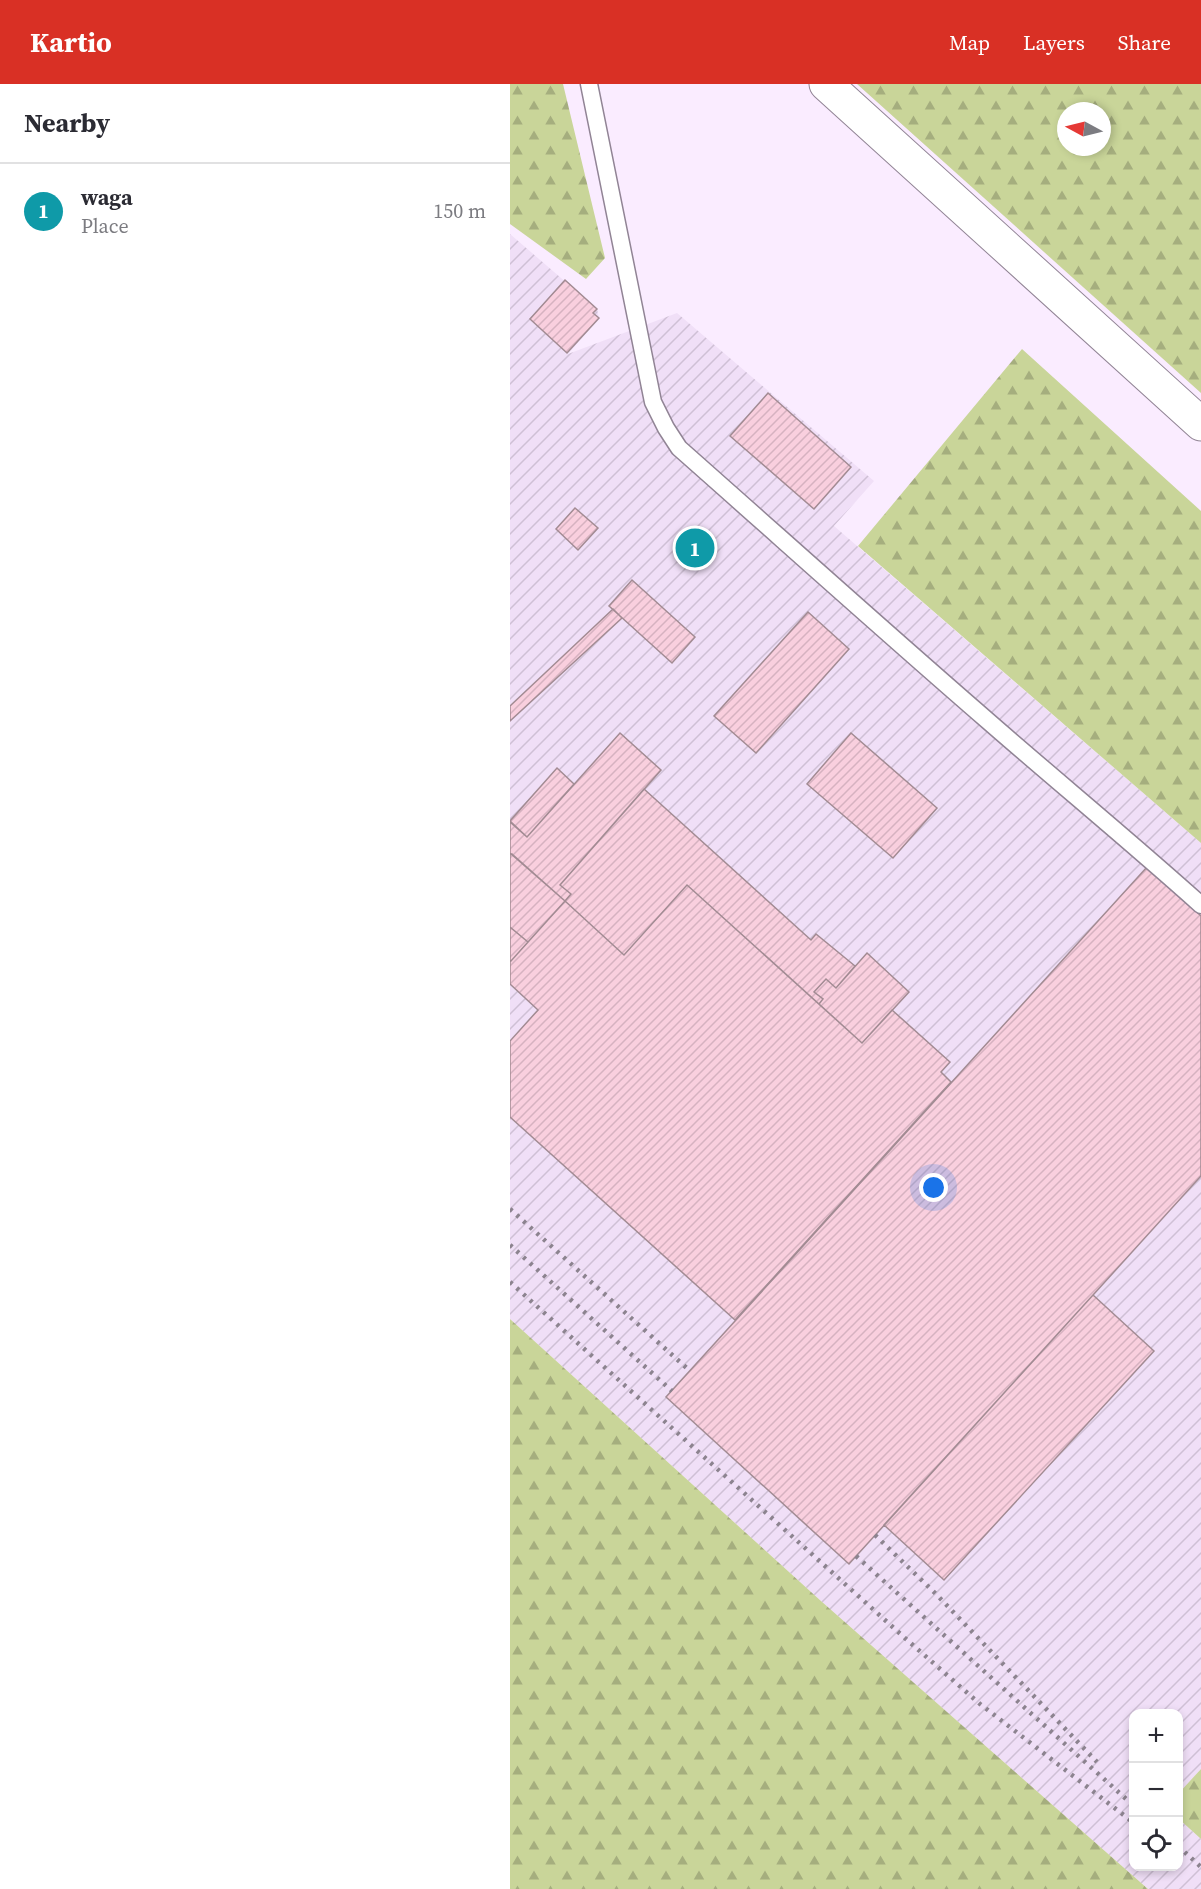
<!DOCTYPE html>
<html lang="en">
<head>
<meta charset="utf-8">
<style>
  :root { --surface:#fff; --page:#f2f2f3; --text:#2b2b33; --muted:#7c7c81; --line:#e1e1e2; --accent:#d93025 }
  body { margin:0; font-family:"Source Serif 4",serif; background:var(--page); color:var(--text) }
  .controls { position:absolute; right:18px; bottom:18px; display:grid; overflow:hidden; border-radius:12px; box-shadow:0 3px 9px #0003 }
  .controls button { width:54px; height:54px; display:grid; place-items:center; padding:0; border:0; border-bottom:2px solid var(--line); background:var(--surface); color:var(--text); font:30px sans-serif }
  .compass { position:absolute; left:547px; top:18px; width:54px; height:54px; border-radius:50%; background:var(--surface); box-shadow:0 3px 9px #0003; rotate:277deg }
  .you { position:absolute; left:424px; top:1104px; width:21px; height:21px; margin:-15px; border:4px solid #fff; border-radius:50%; background:#1a73e8; box-shadow:0 0 0 9px #1a73e833 }
  .badge { display:grid; place-items:center; width:39px; height:39px; border-radius:50%; background:var(--accent); color:#fff; font-size:20px; font-weight:700 }
  .pin { position:absolute; translate:-50% -50%; border:3px solid #fff; box-shadow:0 2px 6px #0006 }
  .list { margin:0; padding:0; list-style:none }
  h2 { display:flex; justify-content:space-between; align-items:center; height:78px; margin:0; padding:0 24px; font-size:26px }
  h2 small { font-size:20px; font-weight:400; color:var(--muted) }
  .list li { display:grid; grid-template-columns:39px 1fr auto; gap:18px; align-items:center; box-sizing:border-box; height:96px; padding:0 24px; border-top:2px solid var(--line) }
  .list b { display:block; font-size:22px; white-space:nowrap }
  .list p { margin:0; font-size:20px; white-space:nowrap; color:var(--muted) }
  .list em { font-size:20px; font-style:normal; color:var(--muted) }
  .icon { flex:none; width:33px; height:33px; fill:none; stroke:currentColor; stroke-width:2; stroke-linecap:round; stroke-linejoin:round }
  .map { position:relative; flex:none; width:691px; height:1805px; overflow:hidden }
  header { display:flex; align-items:center; gap:36px; box-sizing:border-box; height:84px; padding:0 30px; background:var(--accent); color:#fff }
  header strong { font-size:28px }
  nav { display:flex; gap:33px; margin-inline-start:auto; font-size:21px }
  main { display:flex }
  aside { flex:1; background:var(--surface) }
  .map>svg:first-child { display:block }
</style>
</head>
<body>
<header>
<strong>Kartio</strong>
<nav><a>Map</a><a>Layers</a><a>Share</a></nav>
</header>
<main>
<aside>
<h2>Nearby<small></small></h2>
<ul class="list">
<li><span class="badge" style="background:#0f9aa8">1</span><div><b>waga</b><p>Place</p></div><em>150 m</em></li>
</ul>
</aside>
<div class="map">
<svg width="691" height="1805" viewBox="0 0 691 1805">
  <defs>
    <pattern id="industrial-furrows" width="10" height="10" patternUnits="userSpaceOnUse" patternTransform="scale(1.5)"><rect width="10" height="10" fill="#f0dff7"/><path d="M-1 1l2-2M0 10L10 0M9 11l2-2" fill="none" stroke="#cfc0d5"/></pattern>
    <pattern id="forest-firs" width="22" height="20" patternUnits="userSpaceOnUse" patternTransform="scale(1.5)"><rect width="22" height="20" fill="#c9d599"/><path d="M5 1l3.5 6h-7zM16 11l3.5 6h-7z" fill="#a5ae7e"/></pattern>
    <pattern id="building-hatch" width="6" height="6" patternUnits="userSpaceOnUse" patternTransform="scale(1.5)"><rect width="6" height="6" fill="#f9cfde"/><path d="M-1 1l2-2M0 6l6-6M5 7l2-2" fill="none" stroke="#d6b2c0"/></pattern>
  </defs>
  <rect width="100%" height="100%" fill="#faecff"/>
  <!-- industrial -->
  <path fill="url(#industrial-furrows)" d="M0 150 87 225 89 234 58 270 167 229 364 397 324 442 691 759V1685L669 1710 668 1630H624V1782H668L669 1735 691 1755V1805H638L311 1517 0 1235Z"/>
  <!-- forest -->
  <path fill="url(#forest-firs)" fill-rule="evenodd" d="M0 0H53L95 174 76 195 0 140Z
    M347 0H691V309ZM556 27H592V63H556Z
    M512 265 691 427V759L348 462Z
    M0 1235 311 1517 638 1805H0Z
    M691 1685V1755L669 1735 668 1710Z"/>
  <!-- building -->
  <path fill="url(#building-hatch)" stroke="#a28b93" stroke-width="1.5" d="M55 196 87 225 83 229 89 234 57 269 20 235Z
    M258 309 341 383 304 425 220 352Z
    M65 424 88 444 68 466 46 445Z
    M181 453 196 465 188 474 174 462Z
    M122 496 185 553 162 579 99 522Z
    M103 525 112 534 0 637V622Z
    M298 528 339 565 246 669 204 632Z
    M110 649 151 686 50 801 61 810 55 817 0 769V738L17 753Z
    M341 649 427 724 383 774 297 700Z
    M47 684 64 700 17 753 0 737Z
    M134 705 301 856 306 850 345 882 326 904 316 895 304 908 313 915 309 920 177 801 114 871 55 817 61 810 50 801Z
    M2 770 55 817 18 858 0 843V771Z
    M637 783 691 832V1092L339 1480 156 1313Z
    M177 801 352 959 382 926 440 978 431 988 441 998 225 1236 0 1033V957L28 926 0 900V878L55 817 114 871Z
    M0 843 18 858 0 878Z
    M357 869 399 908 352 959 309 920 313 915 304 908 316 895 326 904Z
    M583 1211 644 1267 434 1496 374 1441Z"/>
  <g fill="none" stroke-linecap="round" stroke-linejoin="round">
    <defs>
      <path id="lane" d="M79 0 143 318 156 344 169 364C272 455 374 547 478 637 549 699 621 758 691 821"/>
      <path id="secondary" d="M316 0 691 340"/>
    </defs>
    <!-- lane casing -->
    <use href="#lane" stroke="#918495" stroke-width="19"/>
    <!-- secondary casing -->
    <use href="#secondary" stroke="#918495" stroke-width="35"/>
    <!-- lane -->
    <use href="#lane" stroke="#fff" stroke-width="16"/>
    <!-- secondary -->
    <use href="#secondary" stroke="#fff" stroke-width="33"/>
    <!-- rail -->
    <path stroke="#8c838f" stroke-width="4.5" stroke-dasharray="3 6" stroke-linecap="butt" d="M0 1125 180 1287
      M0 1161 162 1307
      M0 1198 396 1555 470 1620 624 1739
      M365 1451 426 1510 587 1678
      M346 1472 624 1722
      M668 1762 691 1783"/>
  </g>
</svg>
<div class="controls">
<button>+</button>
<button>−</button>
<button><svg class="icon" aria-label="locate" viewBox="0 0 24 24"><circle cx="12" cy="12" r="6"/><path d="M12 2v4M12 18v4M2 12h4M18 12h4"/></svg></button>
</div>
<svg class="compass" viewBox="-18 -18 36 36"><path d="M0-13l5 13h-10z" fill="#e53935"/><path d="M0 13l5-13h-10z" fill="#7c7c81"/></svg>
<div class="you"></div>
<div class="pin badge" style="left:185px;top:464px;background:#0f9aa8">1</div>
</div>
</main>
</body>
</html>
